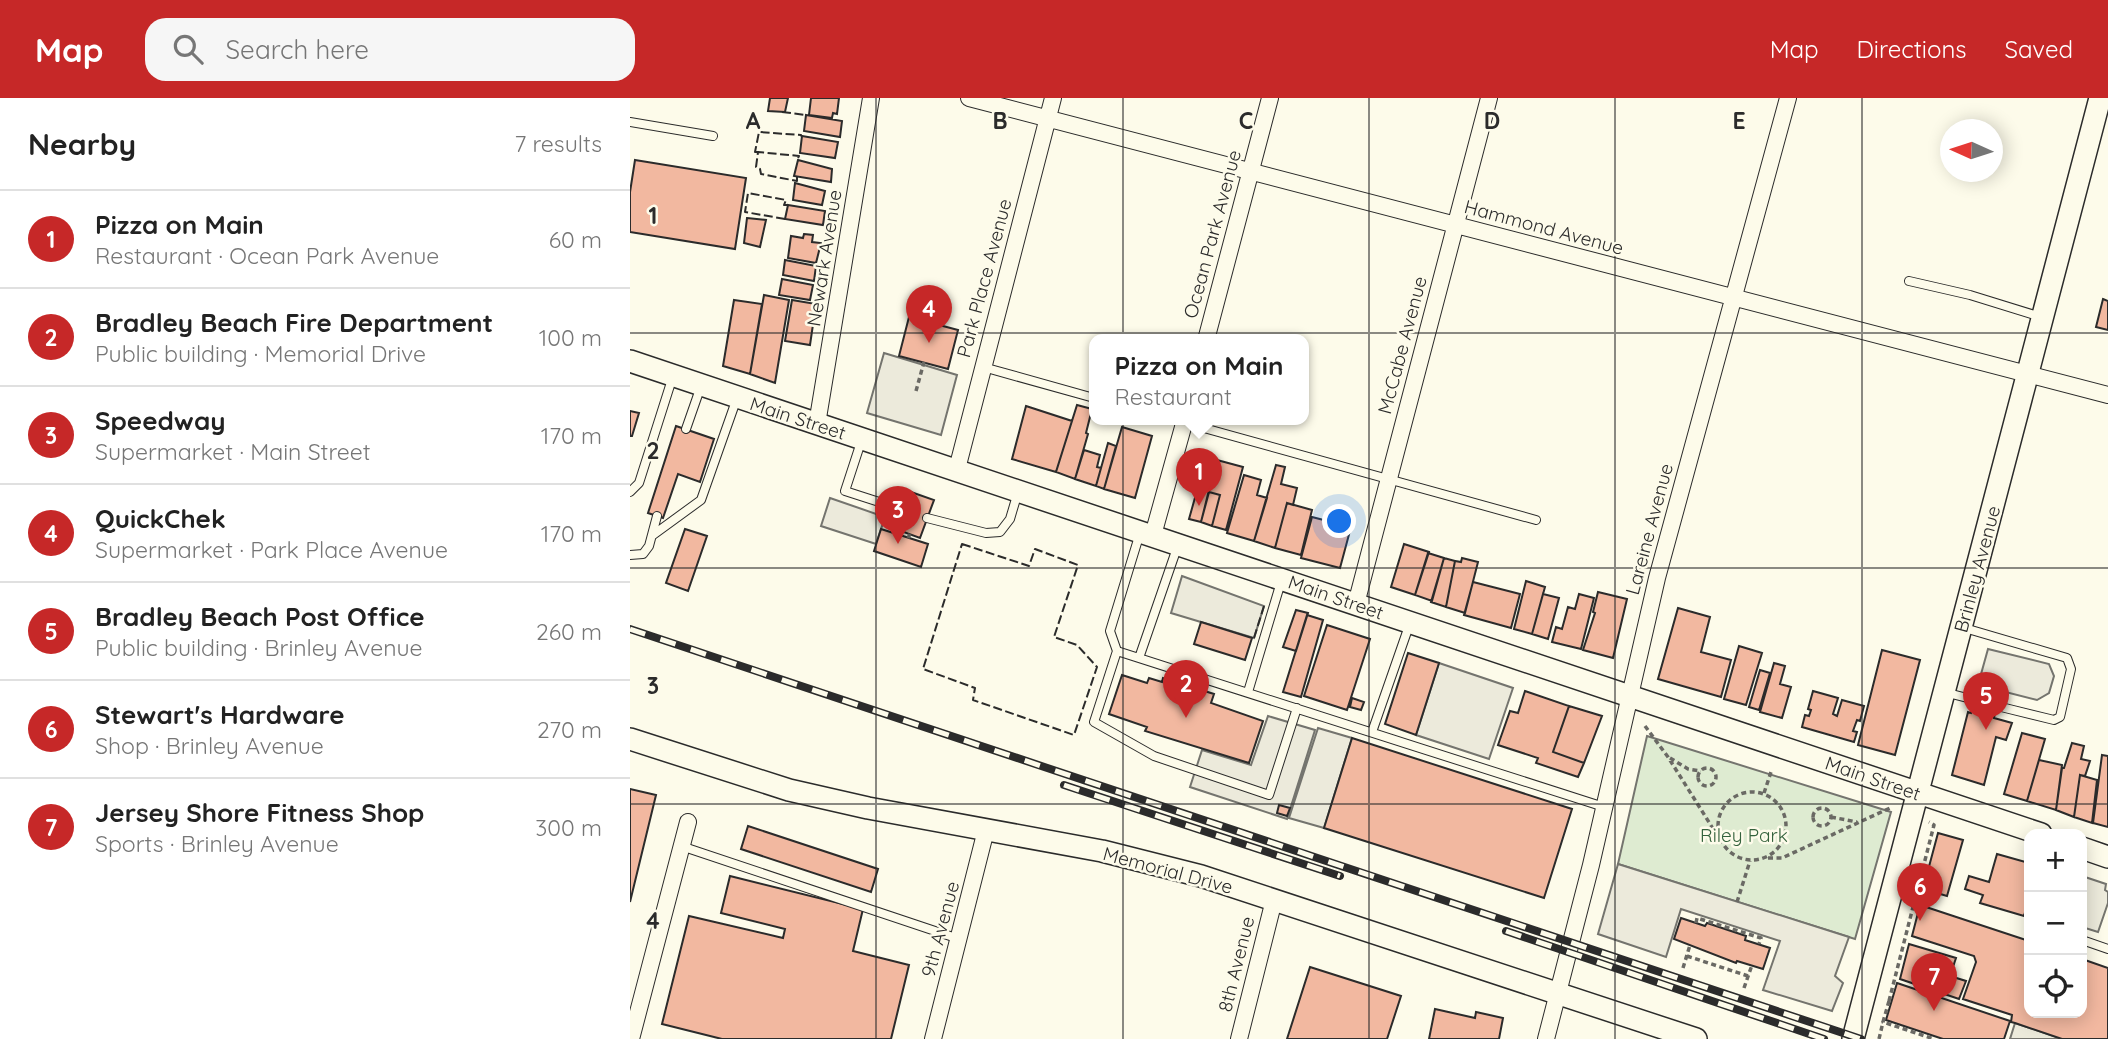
<!DOCTYPE html>
<html lang="en">
<head>
<meta charset="utf-8">
<style>
  :root { --surface:#fff; --page:#f6f6f6; --text:#222; --muted:#767676; --line:#e0e0e0; --accent:#c62828 }
  body { margin:0; font-family:Quicksand,sans-serif; background:var(--page); color:var(--text) }
  .controls { position:absolute; right:21px; bottom:21px; display:grid; overflow:hidden; border-radius:14px; box-shadow:0 4px 18px #0003 }
  .controls button { width:63px; height:63px; display:grid; place-items:center; padding:0; border:0; border-bottom:2px solid var(--line); background:var(--surface); color:var(--text); font:35px sans-serif }
  .compass { position:absolute; left:1310px; top:21px; width:63px; height:63px; border-radius:50%; background:var(--surface); box-shadow:0 4px 18px #0003; rotate:273deg }
  .you { position:absolute; left:710px; top:424px; width:24px; height:24px; margin:-18px; border:5px solid #fff; border-radius:50%; background:#1a73e8; box-shadow:0 0 0 10px #1a73e833 }
  .badge { display:grid; place-items:center; width:46px; height:46px; border-radius:50%; background:var(--accent); color:#fff; font-size:23px; font-weight:700 }
  .pin { position:absolute; translate:-50% -58px; filter:drop-shadow(0 2px 4px #0008) }
  .pin::after { content:''; position:absolute; top:37px; width:24px; height:21px; background:inherit; clip-path:polygon(0 0,100% 0,50% 100%) }
  .popup { position:absolute; left:459px; top:236px; width:220px; height:91px; box-sizing:border-box; display:grid; place-content:center; border-radius:14px; background:var(--surface); filter:drop-shadow(0 2px 5px #0005); font-size:23px; white-space:nowrap; color:var(--muted) }
  .popup b { font-size:26px; color:var(--text) }
  .popup::after { content:''; position:absolute; left:50%; top:100%; margin-left:-14px; border:14px solid transparent; border-top-color:var(--surface) }
  .list { margin:0; padding:0; list-style:none }
  h2 { display:flex; justify-content:space-between; align-items:center; height:91px; margin:0; padding:0 28px; font-size:30px }
  h2 small { font-size:23px; font-weight:400; color:var(--muted) }
  .list li { display:grid; grid-template-columns:46px 1fr auto; gap:21px; align-items:center; box-sizing:border-box; height:98px; padding:0 28px; border-top:2px solid var(--line) }
  .list b { display:block; font-size:26px; white-space:nowrap }
  .list p { margin:0; font-size:23px; white-space:nowrap; color:var(--muted) }
  .list em { font-size:23px; font-style:normal; color:var(--muted) }
  .icon { flex:none; width:38px; height:38px; fill:none; stroke:currentColor; stroke-width:2; stroke-linecap:round; stroke-linejoin:round }
  .map { position:relative; flex:none; width:1478px; height:941px; overflow:hidden }
  header { display:flex; align-items:center; gap:42px; box-sizing:border-box; height:98px; padding:0 35px; background:var(--accent); color:#fff }
  header strong { font-size:33px }
  nav { display:flex; gap:38px; margin-inline-start:auto; font-size:24px }
  .search { width:490px; height:63px; background:var(--page); display:flex; align-items:center; gap:18px; box-sizing:border-box; padding:0 24px; border-radius:21px; color:var(--muted); font-size:26px }
  main { display:flex }
  aside { flex:1; background:var(--surface) }
  .map>svg:first-child { display:block }
</style>
</head>
<body>
<header>
<strong>Map</strong>
<div class="search"><svg class="icon" aria-label="search" viewBox="0 0 24 24"><circle cx="10" cy="10" r="6"/><path d="M15 15l6 6"/></svg>Search here</div>
<nav><a>Map</a><a>Directions</a><a>Saved</a></nav>
</header>
<main>
<aside>
<h2>Nearby<small>7 results</small></h2>
<ul class="list">
<li><span class="badge">1</span><div><b>Pizza on Main</b><p>Restaurant · Ocean Park Avenue</p></div><em>60 m</em></li>
<li><span class="badge">2</span><div><b>Bradley Beach Fire Department</b><p>Public building · Memorial Drive</p></div><em>100 m</em></li>
<li><span class="badge">3</span><div><b>Speedway</b><p>Supermarket · Main Street</p></div><em>170 m</em></li>
<li><span class="badge">4</span><div><b>QuickChek</b><p>Supermarket · Park Place Avenue</p></div><em>170 m</em></li>
<li><span class="badge">5</span><div><b>Bradley Beach Post Office</b><p>Public building · Brinley Avenue</p></div><em>260 m</em></li>
<li><span class="badge">6</span><div><b>Stewart's Hardware</b><p>Shop · Brinley Avenue</p></div><em>270 m</em></li>
<li><span class="badge">7</span><div><b>Jersey Shore Fitness Shop</b><p>Sports · Brinley Avenue</p></div><em>300 m</em></li>
</ul>
</aside>
<div class="map">
<svg width="1478" height="941" viewBox="0 0 1478 941">
  <rect width="100%" height="100%" fill="#fdfbea"/>
  <!-- green -->
  <path fill="#deebd1" stroke="#74746e" stroke-width="2" d="M1017 638 1261 714 1225 841 988 766Z"/>
  <!-- parking -->
  <path fill="#eceadb" stroke="#74746e" stroke-width="2" d="M254 255 327 277 311 337 237 315Z
    M200 400 255 419 246 446 191 428Z
    M552 478 634 508 624 540 541 515Z
    M1358 551 1419 566 1424 578 1419 595 1407 602 1348 587Z
    M809 565 883 590 859 661 786 637Z
    M638 618 685 632 657 721 560 689 572 652 621 667Z
    M688 630 722 640 694 730 659 720Z
    M988 766 1219 839 1205 878 1213 885 1202 913 1133 892 1150 843 1051 811 1036 859 968 836Z
    M1452 778 1476 786 1475 792 1478 794V805L1468 834 1452 829Z
    M1385 925 1432 941H1380Z"/>
  <!-- building -->
  <path fill="#f2b8a0" stroke="#2b2b2b" stroke-width="2" d="M140 0H158L155 14 138 13Z
    M181 0H209L207 16 203 15 202 20 179 17Z
    M176 17 212 23 210 39 174 33Z
    M172 38 208 44 205 60 170 55Z
    M5 62 116 80 105 151 0 134V94Z
    M168 62 202 71 201 84 164 78Z
    M165 85 195 93 192 107 163 102Z
    M158 107 195 113 193 127 155 121Z
    M117 120 136 122 130 149 114 145Z
    M174 136 183 137 182 144 191 145 186 165 158 160 161 138 173 140Z
    M155 162 186 168 184 183 153 177Z
    M152 181 183 187 180 202 149 197Z
    M134 197 159 202 145 285 120 276Z
    M1473 201 1478 203V232L1466 229Z
    M104 202 132 206 120 276 93 268Z
    M162 202 186 206 180 247 155 243Z
    M279 219 328 232 318 271 269 258Z
    M447 307 462 311 456 335 458 336 445 381 426 374Z
    M396 308 442 323 426 374 382 361Z
    M0 313 9 315 2 338H0Z
    M46 328 84 341 70 384 48 376 33 420 18 415Z
    M492 329 522 338 505 400 474 391Z
    M478 345 486 348 474 391 466 388Z
    M454 352 470 357 467 369 471 370 466 388 445 381Z
    M587 362 613 369 596 432 582 428 590 397 579 394Z
    M646 367 655 369 651 386 667 390 663 407 657 405 645 450 624 443Z
    M614 377 631 382 627 397 637 400 624 443 597 435Z
    M568 389 579 392 571 424 559 421Z
    M281 394 304 402 290 440 268 432Z
    M579 394 590 397 582 428 571 424Z
    M657 405 682 412 671 457 645 450Z
    M682 419 721 429 710 470 671 460Z
    M55 431 77 438 58 493 36 485Z
    M251 431 298 446 291 469 244 453Z
    M774 446 799 454 785 497 761 489Z
    M798 455 814 460 802 503 785 497Z
    M814 460 825 463 816 509 801 504Z
    M832 460 848 464 835 515 816 509 825 463 831 464Z
    M896 483 915 489 902 536 884 531Z
    M843 484 890 496 881 530 834 517Z
    M968 494 997 501 983 560 953 552 965 515 963 514Z
    M913 496 929 500 918 541 902 536Z
    M949 496 964 500 951 551 922 544 926 529 932 531 938 509 945 511Z
    M1048 510 1080 519 1071 554 1101 562 1091 599 1028 581Z
    M666 512 678 515 666 553 653 549Z
    M677 517 693 522 671 599 653 594Z
    M571 524 622 540 615 562 564 546Z
    M697 527 740 541 717 612 674 598Z
    M1109 548 1132 555 1116 607 1094 601Z
    M1252 552 1290 562 1265 657 1228 647Z
    M778 555 809 565 786 637 755 626Z
    M1144 565 1155 568 1150 586 1161 589 1152 620 1130 614Z
    M1130 572 1140 575 1129 612 1119 609Z
    M492 577 517 585 519 580 532 584 533 580 584 596 581 605 633 623 619 665 515 633 517 629 479 616Z
    M1348 587 1370 593 1364 620 1382 625 1376 642 1366 639 1354 687 1322 677 1338 614 1341 615Z
    M895 593 939 608 923 654 954 665 948 679 906 665 908 660 868 647 880 613 888 615Z
    M1183 593 1208 600 1203 616 1207 618 1212 602 1234 608 1230 623 1227 622 1223 633 1227 634 1224 644 1172 629 1175 617 1179 618 1181 612 1178 611Z
    M722 600 734 604 731 612 720 609Z
    M939 608 972 618 954 665 923 654Z
    M1392 635 1415 641 1397 703 1374 696Z
    M722 640 942 711 914 800 694 730Z
    M1442 645 1454 648 1451 661 1460 663 1455 678 1450 677 1444 719 1426 712 1432 670H1434Z
    M1472 657 1478 658V729L1463 725Z
    M1409 662 1432 667 1426 712 1397 703Z
    M1450 677 1467 682 1462 725 1444 719Z
    M0 691 26 697 0 804Z
    M649 707 660 710 657 718 647 715Z
    M118 728 248 771 241 794 111 751Z
    M1308 735 1333 742 1317 798 1293 791Z
    M1367 756 1399 765V800L1394 818 1350 805 1353 797 1335 791 1339 778 1359 784Z
    M100 778 233 811 223 853 279 867 261 941H92L32 926 59 818 153 840 155 831 91 815Z
    M1290 807 1399 843V915H1452V861L1478 870V941H1432L1385 925 1381 924 1382 917 1333 901 1346 864 1344 858 1282 838Z
    M1051 820 1075 828 1077 825 1116 838 1115 842 1140 850 1133 871 1107 863 1106 865 1044 841Z
    M1279 846 1326 860 1320 878 1336 883 1329 901 1270 881Z
    M680 869 771 898 757 941H657Z
    M1267 885 1380 923 1374 941H1313L1256 922Z
    M805 911 845 920 846 914 873 920 869 941H799Z"/>
  <g fill="none" stroke-linecap="round" stroke-linejoin="round">
    <defs>
      <path id="lane" d="M0 24 83 38
        M1279 183 1340 197 1411 219
        M353 269 464 300
        M545 322 906 422
        M56 331 71 288
        M232 341 215 393 274 412
        M0 394 9 385 43 278
        M297 420 356 435 370 434 380 421 388 394
        M510 435 480 533 487 553 464 624 524 658 639 697 667 610
        M23 437 71 402 107 300
        M0 457 13 456 19 448 27 418
        M1331 529 1437 560 1441 571 1430 619 1424 622 1367 608
        M487 553 974 709
        M509 560 548 447
        M618 594 651 484
        M1314 594 1345 602
        M742 634 780 525
        M51 748 329 841
        M1452 842 1478 851"/>
      <path id="street" d="M339 0 1478 297
        M576 242 640 0
        M187 326 241 0
        M327 371 423 0
        M523 437 555 322
        M726 506 859 0
        M1 941 58 724
        M303 941 356 732
        M609 941 644 802
        M916 941 961 767 1027 480 1158 0"/>
      <path id="secondary" d="M0 263 1411 736
        M0 641 159 692 238 710 472 753 571 778 1066 941
        M1452 750 1478 759
        M1223 941 1470 0"/>
    </defs>
    <!-- lane casing -->
    <use href="#lane" stroke="#2b2b2b" stroke-width="10"/>
    <!-- street casing -->
    <use href="#street" stroke="#2b2b2b" stroke-width="18"/>
    <!-- secondary casing -->
    <use href="#secondary" stroke="#2b2b2b" stroke-width="24"/>
    <!-- path -->
    <path stroke="#6a6964" stroke-width="3.5" stroke-dasharray="5 3.5" stroke-linecap="butt" d="M286 293 294 264
      M278 440 280 436
      M1015 628 1038 659 1087 737
      M1040 660 1058 671 1071 673
      M1068 679a9 9 0 1 1 18 0a9 9 0 1 1-18 0Z
      M1088 728a34 34 0 1 1 68 0a34 34 0 1 1-68 0Z
      M1134 695 1142 671
      M1183 719a9 9 0 1 1 18 0a9 9 0 1 1-18 0Z
      M1201 719 1227 724
      M1138 760H1152L1260 710
      M1107 804 1120 763
      M1066 825 1067 820 1131 840 1129 846
      M1057 858 1118 878
      M1053 870 1060 847
      M1114 890 1122 867
      M1259 903 1304 727 1299 724
      M1259 903 1253 924 1304 941
      M1249 941 1253 924"/>
    <!-- lane -->
    <use href="#lane" stroke="#fdfbea" stroke-width="8"/>
    <!-- street -->
    <use href="#street" stroke="#fdfbea" stroke-width="16"/>
    <!-- secondary -->
    <use href="#secondary" stroke="#fdfbea" stroke-width="21"/>
    <defs>
      <path id="rail" d="M0 531 1231 941
        M434 687 710 778
        M876 833 1194 941"/>
    </defs>
    <!-- rail casing -->
    <use href="#rail" stroke="#2b2b2b" stroke-width="8"/>
    <!-- rail -->
    <use href="#rail" stroke="#fdfbea" stroke-width="5" stroke-dasharray="16" stroke-linecap="butt"/>
    <!-- fence -->
    <path stroke="#2b2b2b" stroke-width="2" stroke-dasharray="9 3.5" stroke-linecap="butt" d="M152 14 176 17
      M128 54H125L129 34 171 37 172 39
      M167 79V83L131 76 130 71 126 69 128 54 169 58 168 60
      M155 121 115 114 118 95 156 102 154 107H158
      M332 446 399 468 405 451 448 467 424 539 447 547 467 569 444 637 343 602 345 590 293 571Z
      M624 540 634 508"/>
  </g>
  <!-- grid -->
  <path fill="none" stroke="#2b2b2b" stroke-width="2" stroke-opacity="0.55" d="M246 0V941M493 0V941M739 0V941M985 0V941M1232 0V941M0 235H1478M0 470H1478M0 706H1478"/>
  <g text-anchor="middle" dominant-baseline="central" stroke-width="5" stroke-linejoin="round" paint-order="stroke">
    <!-- street labels -->
    <g font-size="19" fill="#2b2b2b" stroke="#fdfbea">
      <text transform="translate(914 129) rotate(15)">Hammond Avenue</text>
      <text transform="translate(582 136) rotate(-75)">Ocean Park Avenue</text>
      <text transform="translate(194 160) rotate(-81)">Newark Avenue</text>
      <text transform="translate(354 180) rotate(-75)">Park Place Avenue</text>
      <text transform="translate(772 247) rotate(-75)">McCabe Avenue</text>
      <text transform="translate(168 320) rotate(18)">Main Street</text>
      <text transform="translate(1019 431) rotate(-75)">Lareine Avenue</text>
      <text transform="translate(1347 471) rotate(-75)">Brinley Avenue</text>
      <text transform="translate(706 499) rotate(19)">Main Street</text>
      <text transform="translate(1243 680) rotate(19)">Main Street</text>
      <text transform="translate(538 772) rotate(15)">Memorial Drive</text>
      <text transform="translate(310 831) rotate(-75)">9th Avenue</text>
      <text transform="translate(606 866) rotate(-76)">8th Avenue</text>
    </g>
    <!-- park labels -->
    <g font-size="19" fill="#34623c" stroke="#fdfbea">
      <text x="1114" y="737">Riley Park</text>
    </g>
  </g>
  <g font-size="23" text-anchor="middle" font-weight="bold" fill="#2b2b2b" stroke="#fdfbea" stroke-width="5" stroke-linejoin="round" paint-order="stroke">
    <text x="123" y="31">A</text>
    <text x="370" y="31">B</text>
    <text x="616" y="31">C</text>
    <text x="862" y="31">D</text>
    <text x="1109" y="31">E</text>
    <text x="23" y="126">1</text>
    <text x="23" y="361">2</text>
    <text x="23" y="596">3</text>
    <text x="23" y="831">4</text>
  </g>
</svg>
<div class="controls">
<button>+</button>
<button>−</button>
<button><svg class="icon" aria-label="locate" viewBox="0 0 24 24"><circle cx="12" cy="12" r="6"/><path d="M12 2v4M12 18v4M2 12h4M18 12h4"/></svg></button>
</div>
<svg class="compass" viewBox="-18 -18 36 36"><path d="M0-13l5 13h-10z" fill="#e53935"/><path d="M0 13l5-13h-10z" fill="#767676"/></svg>
<div class="you"></div>
<div class="pin badge" style="left:569px;top:408px">1</div>
<div class="popup"><b>Pizza on Main</b>Restaurant</div>
<div class="pin badge" style="left:556px;top:620px">2</div>
<div class="pin badge" style="left:268px;top:446px">3</div>
<div class="pin badge" style="left:299px;top:245px">4</div>
<div class="pin badge" style="left:1356px;top:632px">5</div>
<div class="pin badge" style="left:1290px;top:823px">6</div>
<div class="pin badge" style="left:1304px;top:913px">7</div>
</div>
</main>
</body>
</html>
